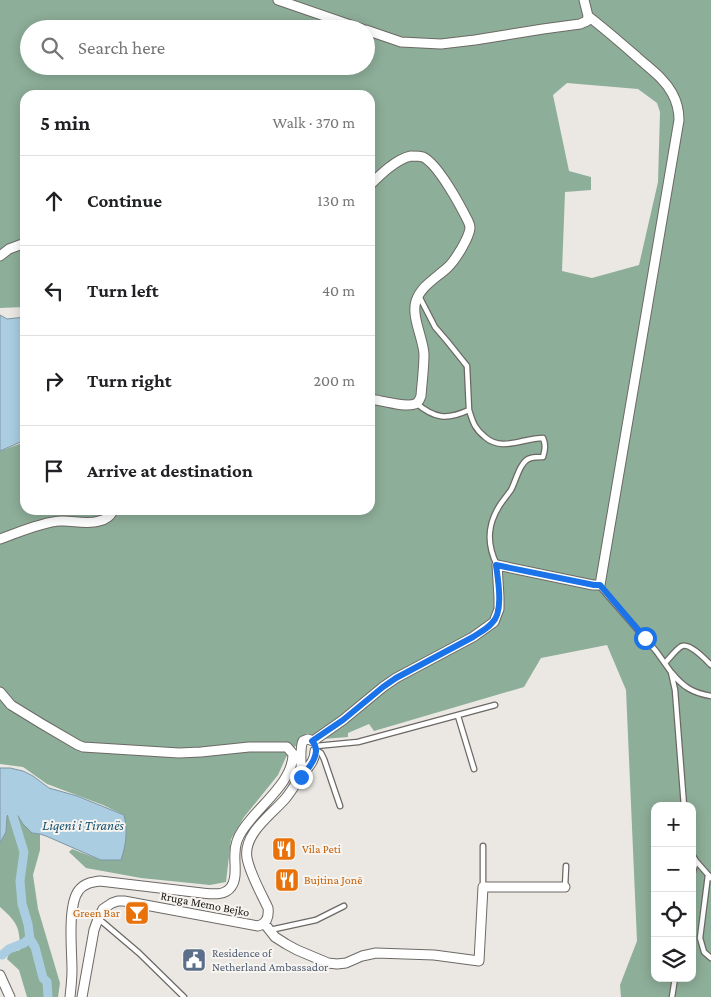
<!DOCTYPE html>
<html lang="en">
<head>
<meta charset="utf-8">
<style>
  :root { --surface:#fff; --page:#f2f2f2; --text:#202124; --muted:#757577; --line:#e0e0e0 }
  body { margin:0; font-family:"Crimson Pro",serif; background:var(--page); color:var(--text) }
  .controls { position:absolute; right:15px; bottom:15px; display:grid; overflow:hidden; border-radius:10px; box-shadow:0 2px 12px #0003 }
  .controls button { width:45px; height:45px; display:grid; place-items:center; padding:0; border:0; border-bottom:1px solid var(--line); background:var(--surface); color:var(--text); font:25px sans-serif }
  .stop { position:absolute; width:15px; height:15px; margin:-11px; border:4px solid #1a73e8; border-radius:50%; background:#fff }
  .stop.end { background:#1a73e8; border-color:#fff; box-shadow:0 1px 5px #0008 }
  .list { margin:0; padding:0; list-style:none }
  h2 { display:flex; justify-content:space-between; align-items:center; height:65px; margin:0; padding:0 20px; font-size:21px }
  h2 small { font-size:16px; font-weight:400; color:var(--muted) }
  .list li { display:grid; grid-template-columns:32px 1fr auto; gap:15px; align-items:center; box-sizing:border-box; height:90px; padding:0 20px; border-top:1px solid var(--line) }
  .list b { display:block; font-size:19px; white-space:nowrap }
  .list em { font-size:16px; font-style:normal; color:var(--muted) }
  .icon { flex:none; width:28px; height:28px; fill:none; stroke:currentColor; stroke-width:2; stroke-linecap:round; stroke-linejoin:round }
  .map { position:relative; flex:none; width:711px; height:997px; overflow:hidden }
  .search { position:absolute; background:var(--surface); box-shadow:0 2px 12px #0003; left:20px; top:20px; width:355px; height:55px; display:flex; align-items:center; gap:12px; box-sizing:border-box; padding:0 18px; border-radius:28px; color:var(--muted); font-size:19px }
  .panel { position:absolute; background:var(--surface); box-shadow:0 2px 12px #0003; left:20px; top:90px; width:355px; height:425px; border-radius:15px }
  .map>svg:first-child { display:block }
</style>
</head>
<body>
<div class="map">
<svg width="711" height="997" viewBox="0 0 711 997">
  <rect width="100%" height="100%" fill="#ebe8e3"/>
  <!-- forest -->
  <path fill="#8dae99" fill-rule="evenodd" d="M0 0H711V997H621L620 985 637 941 626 690 607 645 541 658 524 687 374 731 369 724 348 733V737L323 739 307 733 286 757 278 775 244 817 231 839 226 882 210 885 141 878 86 868 69 852 72 849 101 860 124 815 103 805 47 784 23 767 0 764V451L25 442V510H370V95H25V307L0 308ZM29 29H366V66H29ZM567 83 638 89 657 103 660 112 658 182 639 265 592 278 562 271 565 192 591 190V177L569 171 553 95ZM655 806H692V978H655Z
    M10 813H15L18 816 23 824 32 833 40 834V850L33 875 38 909 60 983 58 997H27L19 970 7 959 9 953 20 950C20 927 17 922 0 907V843L6 832 7 816Z"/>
  <!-- water -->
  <path fill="#aacde2" stroke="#7d96a4" d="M0 315 7 319 25 317V440L0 451Z
    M0 768H10L23 771 33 776 49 788 77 796 124 815C128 831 126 845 121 860H101L46 836 40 834 32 833 23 824 18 816 14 813H10L7 816 6 832 0 843Z"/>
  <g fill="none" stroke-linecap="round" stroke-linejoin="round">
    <!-- canal -->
    <path stroke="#aacde2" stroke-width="9" d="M12 813 24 852 20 881 22 904 28 924 30 939 35 947 43 978 47 982 48 997
      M2 955 9 949 24 943 30 938"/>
    <defs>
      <path id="lane" d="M416 403C435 419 447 420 469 410L467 366 447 341 435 327 419 296
        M469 410C473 422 474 428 485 437 502 452 523 438 543 438 546 445 545 450 543 457 540 457 535 457 531 458 520 460 516 481 511 490 508 494 505 498 502 502 487 523 486 543 497 565
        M602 589 656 651 671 672 675 690 684 806
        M665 663C670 658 676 649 682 646 690 643 705 659 711 665
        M672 673C683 687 693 693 711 696
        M458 716 474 769
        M316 746 358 742 495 705
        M315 750 321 753 324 759 340 806
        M483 846V887
        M692 854 696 861 711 878
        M692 875 696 861
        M708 875 700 938 704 952 711 958
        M565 887 566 866
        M99 919 139 953 184 997
        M270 930 316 920 344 906
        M672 997 675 978"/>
      <path id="street" d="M278 0 362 29
        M366 30 401 42 441 44 475 40 543 29 580 24 587 21 588 16 584 0
        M370 185C380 175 396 159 411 156 415 156 420 156 423 157 438 164 460 205 468 221 469 223 470 226 470 228 469 238 455 261 447 268 436 278 421 286 416 301 411 316 423 338 424 354 424 368 422 382 421 396 420 399 419 401 417 403 408 409 380 400 370 399
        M0 256 9 249 25 243
        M0 539C17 533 42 522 60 521 72 520 86 525 99 521 105 520 111 516 113 510
        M0 692 11 705 42 724 78 745 83 747 179 753 201 752 249 747H287L293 754C293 783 257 807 242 831 238 837 235 845 235 853 234 863 238 878 231 887 225 896 212 894 202 893L100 881C92 882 85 883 79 890 67 905 72 950 72 970 72 979 71 988 70 997
        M301 777C302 767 299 748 303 741L308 739 313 741 343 720 383 687 396 678 473 637 494 622 499 609V597L497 565 593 585H600L679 120C679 110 677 102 672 93 664 78 649 68 637 57 621 43 605 29 588 16
        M264 923 275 937 286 944 297 950 328 963 337 964 346 963 362 956 376 953 434 955 479 961 483 887H565
        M0 975 10 997
        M82 997 94 930 98 919 103 909 112 903 118 901H124L258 926C267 924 269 916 268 908 261 893 250 874 247 858 243 834 271 815 285 799 291 792 295 784 301 777 307 768 315 762 315 751"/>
    </defs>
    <!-- lane casing -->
    <use href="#lane" stroke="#6c6965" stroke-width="7"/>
    <!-- street casing -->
    <use href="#street" stroke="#6c6965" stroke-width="11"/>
    <!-- lane -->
    <use href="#lane" stroke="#fff" stroke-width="4.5"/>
    <!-- street -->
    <use href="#street" stroke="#fff" stroke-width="9"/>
  </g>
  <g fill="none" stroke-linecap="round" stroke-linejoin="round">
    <!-- route -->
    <path stroke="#1a73e8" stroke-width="6" d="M301 777C309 768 323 752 312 741L343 720 383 687 396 678 473 637C479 633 487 629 492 623 504 612 498 580 496 565L594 585H600L645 638"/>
  </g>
  <!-- icons -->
  <defs>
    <symbol id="restaurant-square" viewBox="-11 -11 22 22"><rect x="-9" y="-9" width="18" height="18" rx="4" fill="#e8710a" stroke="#f8f5f1"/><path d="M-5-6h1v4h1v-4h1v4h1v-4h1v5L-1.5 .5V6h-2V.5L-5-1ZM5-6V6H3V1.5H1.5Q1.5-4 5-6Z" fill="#fff"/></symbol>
    <symbol id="bar-square" viewBox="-11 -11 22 22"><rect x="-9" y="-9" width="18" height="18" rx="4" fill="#e8710a" stroke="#f8f5f1"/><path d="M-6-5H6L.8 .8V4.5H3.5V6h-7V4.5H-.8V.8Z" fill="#fff"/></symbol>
    <symbol id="civic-square" viewBox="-11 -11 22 22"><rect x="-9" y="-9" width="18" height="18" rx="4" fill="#5c6f8a" stroke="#f8f5f1"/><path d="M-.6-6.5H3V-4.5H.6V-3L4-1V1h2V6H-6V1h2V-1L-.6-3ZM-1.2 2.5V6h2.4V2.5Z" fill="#fff"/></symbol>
  </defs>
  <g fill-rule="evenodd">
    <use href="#restaurant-square" x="270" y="835" width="28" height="28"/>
    <use href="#restaurant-square" x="273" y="866" width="28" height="28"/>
    <use href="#bar-square" x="123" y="899" width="28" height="28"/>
    <use href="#civic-square" x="180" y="946" width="28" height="28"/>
  </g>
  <g text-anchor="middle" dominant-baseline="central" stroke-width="4" stroke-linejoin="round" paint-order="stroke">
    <!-- food labels -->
    <g font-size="12" fill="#c56008" stroke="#f8f5f1" text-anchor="start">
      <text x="302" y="849">Vila Peti</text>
      <text x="304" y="880">Bujtina Jonë</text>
      <text x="120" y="913" text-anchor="end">Green Bar</text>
    </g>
    <!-- street labels -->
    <g font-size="12" fill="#151412" stroke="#f8f5f1">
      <text transform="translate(205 904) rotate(11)">Rruga Memo Bejko</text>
    </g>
    <!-- service labels -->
    <g font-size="12" fill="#4e5e75" stroke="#f8f5f1" text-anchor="start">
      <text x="212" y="953">Residence of<tspan x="212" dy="14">Netherland Ambassador</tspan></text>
    </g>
    <!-- water labels -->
    <g font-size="14" font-style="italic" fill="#14516f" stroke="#f8f5f1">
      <text x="83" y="825">Liqeni i Tiranës</text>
    </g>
  </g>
</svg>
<div class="controls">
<button>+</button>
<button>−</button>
<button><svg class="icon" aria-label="locate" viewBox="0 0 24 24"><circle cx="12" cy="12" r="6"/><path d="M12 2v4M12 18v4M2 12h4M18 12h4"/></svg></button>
<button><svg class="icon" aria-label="layers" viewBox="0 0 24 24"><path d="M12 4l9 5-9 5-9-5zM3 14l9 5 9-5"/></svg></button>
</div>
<div class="stop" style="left:645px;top:638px"></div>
<div class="stop end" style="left:301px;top:777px"></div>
<div class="search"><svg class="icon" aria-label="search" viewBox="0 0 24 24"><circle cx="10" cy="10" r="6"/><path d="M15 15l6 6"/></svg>Search here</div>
<section class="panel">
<h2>5 min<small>Walk · 370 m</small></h2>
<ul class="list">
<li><svg class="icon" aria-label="ahead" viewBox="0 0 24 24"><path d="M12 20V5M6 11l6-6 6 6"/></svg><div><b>Continue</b></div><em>130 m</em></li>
<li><svg class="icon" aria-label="left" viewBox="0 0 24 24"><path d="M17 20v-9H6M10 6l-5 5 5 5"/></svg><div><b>Turn left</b></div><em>40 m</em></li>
<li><svg class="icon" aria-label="right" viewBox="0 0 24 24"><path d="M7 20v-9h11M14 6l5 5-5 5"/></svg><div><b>Turn right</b></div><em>200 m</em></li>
<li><svg class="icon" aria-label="arrive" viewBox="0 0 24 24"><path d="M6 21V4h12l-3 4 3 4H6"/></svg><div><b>Arrive at destination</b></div></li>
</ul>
</section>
</div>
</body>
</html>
